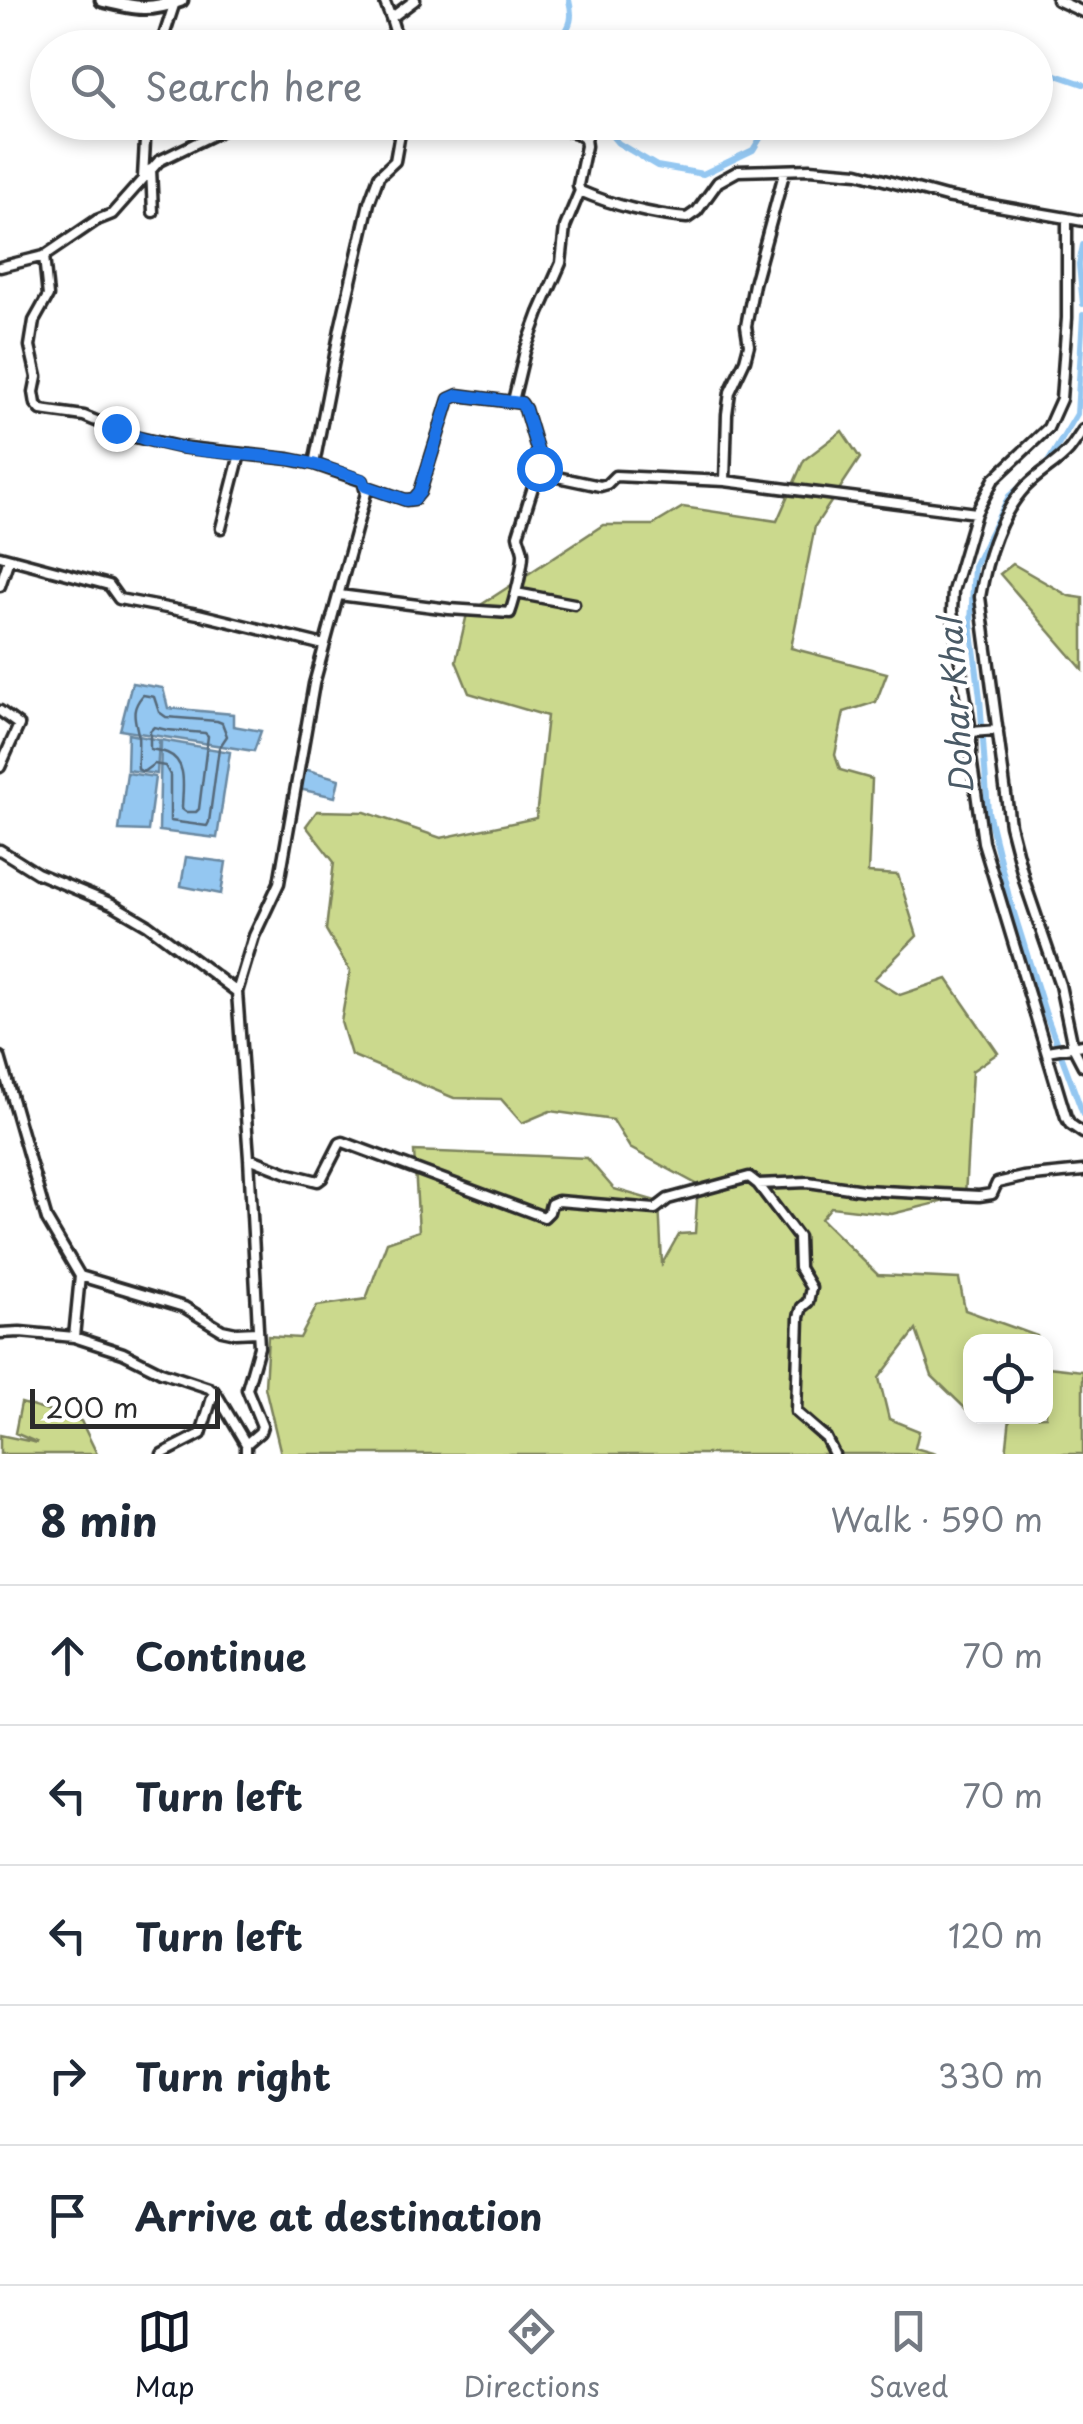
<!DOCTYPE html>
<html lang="en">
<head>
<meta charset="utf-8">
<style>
  :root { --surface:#fff; --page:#f6f6f7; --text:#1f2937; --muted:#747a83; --line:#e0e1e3; --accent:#111827 }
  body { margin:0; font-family:"Playpen Sans",sans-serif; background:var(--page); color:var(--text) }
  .controls { position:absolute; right:30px; bottom:30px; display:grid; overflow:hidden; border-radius:20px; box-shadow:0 5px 15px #0003 }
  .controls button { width:90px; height:90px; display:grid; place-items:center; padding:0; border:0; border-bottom:2px solid var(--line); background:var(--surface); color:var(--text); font:50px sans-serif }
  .scale { position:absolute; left:30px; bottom:25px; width:190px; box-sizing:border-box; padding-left:10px; border:5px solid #2b2b2b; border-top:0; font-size:28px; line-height:35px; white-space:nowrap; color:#2b2b2b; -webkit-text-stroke:8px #fff; paint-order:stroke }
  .stop { position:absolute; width:30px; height:30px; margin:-22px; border:8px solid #1a73e8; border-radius:50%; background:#fff }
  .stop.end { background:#1a73e8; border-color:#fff; box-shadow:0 2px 10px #0008 }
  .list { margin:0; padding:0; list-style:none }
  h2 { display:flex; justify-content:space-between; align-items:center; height:130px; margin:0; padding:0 40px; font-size:42px }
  h2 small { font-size:32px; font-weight:400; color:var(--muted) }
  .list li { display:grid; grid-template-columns:65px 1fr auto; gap:30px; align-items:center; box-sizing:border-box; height:140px; padding:0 40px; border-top:2px solid var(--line) }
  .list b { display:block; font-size:38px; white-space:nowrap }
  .list em { font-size:32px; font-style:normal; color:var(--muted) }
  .icon { flex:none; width:55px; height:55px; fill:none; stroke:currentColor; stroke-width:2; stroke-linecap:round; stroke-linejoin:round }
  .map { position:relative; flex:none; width:1083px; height:1454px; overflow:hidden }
  .search { position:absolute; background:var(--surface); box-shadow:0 5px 15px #0003; left:30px; right:30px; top:30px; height:110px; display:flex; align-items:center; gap:25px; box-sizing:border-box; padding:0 35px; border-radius:55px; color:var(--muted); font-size:38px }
  .sheet { height:830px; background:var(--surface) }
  nav { display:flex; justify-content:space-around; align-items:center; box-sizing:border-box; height:140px; border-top:2px solid var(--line); background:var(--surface); font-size:28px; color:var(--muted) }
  nav a { display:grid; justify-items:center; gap:5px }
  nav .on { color:var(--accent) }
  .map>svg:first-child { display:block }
</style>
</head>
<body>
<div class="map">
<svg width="1083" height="1454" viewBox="0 0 1083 1454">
  <rect width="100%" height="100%" fill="#fff"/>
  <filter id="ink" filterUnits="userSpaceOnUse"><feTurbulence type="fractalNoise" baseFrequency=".01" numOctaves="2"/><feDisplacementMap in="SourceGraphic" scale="20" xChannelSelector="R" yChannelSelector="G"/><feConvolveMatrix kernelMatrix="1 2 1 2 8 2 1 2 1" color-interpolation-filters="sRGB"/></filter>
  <g filter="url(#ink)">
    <!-- green -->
    <path fill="#cbd98d" stroke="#7b825c" stroke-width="2.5" d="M842 431 860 458 815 526 791 648 887 673 876 702 844 712 835 755 840 770 872 779 868 873 898 875 917 936 874 979 900 995 947 979 998 1053 972 1071 965 1196 892 1214 831 1207 821 1219 878 1275 959 1279 965 1310 1037 1336 1039 1341 970 1342V1413L932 1376 916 1330 879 1378 889 1419 919 1431 915 1448 936 1454H281L265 1387 268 1336 300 1338 317 1306 366 1299 387 1242 419 1231 414 1151 587 1158 614 1189 659 1202 662 1264 679 1234 695 1233 698 1185 630 1148 613 1120 550 1111 522 1123 501 1099 454 1098 351 1055 341 1022 350 971 326 930 334 862 306 826 317 811 365 812 441 838 536 818 547 716 469 693 456 661 467 614 603 525H653L683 507 777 521 804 460Z
      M1013 564 1069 596 1083 598V670L1000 574Z
      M1046 1361 1048 1367 1083 1371V1454H1006L1010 1417 1046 1416Z
      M21 1403 81 1421 97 1454H0V1435L38 1443 15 1433Z"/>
    <!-- water -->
    <path fill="#94c7f1" stroke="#6a89a2" stroke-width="2.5" d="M132 683 163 688 168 708 233 714V726L261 731 254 751 120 730Z
      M128 734 159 740 157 774 127 770Z
      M161 740 230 752 217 838 159 831Z
      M301 768 339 779 335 797 299 789Z
      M127 773 155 777 148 831 119 830Z
      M186 857 226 862 221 894 181 886Z"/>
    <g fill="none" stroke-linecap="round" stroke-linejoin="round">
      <!-- shore -->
      <path stroke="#55697a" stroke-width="2.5" d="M143 695 154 697 159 712 166 717 217 721 222 723 227 736 219 748 209 822 207 826 170 821V775L165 766 154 764 143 772 138 769C137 758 139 746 138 734 135 718 130 710 143 695Z
        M154 727 167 730 205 733 208 736 199 809 196 812H186L182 809C182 790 189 762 167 753 162 751 156 750 150 749V731Z"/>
      <!-- canal -->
      <path stroke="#94c7f1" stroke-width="6" d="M556 48C567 27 575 25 569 0
        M1036 68 1083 84
        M600 122 618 143 657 166 703 174 753 150 770 122
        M1083 245 1079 265 1083 304
        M1039 471 1048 462 1077 414 1083 315
        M1026 482 1009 496 974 566 971 623 980 698 988 812 1009 897 1045 1012 1083 1114"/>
      <defs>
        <path id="minor" d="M384 0 391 18
          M1057 0 1083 12
          M160 48 175 2
          M372 48 395 33
          M400 48 391 18 415 0
          M474 122H487
          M531 122 577 133 585 139 586 146 578 185 580 191C612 205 652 215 687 218L697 211 718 182 738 171 810 169 858 173 946 197 1067 218
          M585 139 593 122
          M151 169 153 212
          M143 178 146 122
          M1083 221 1067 218V318L1061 399 1048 428 994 479 976 513 953 591 952 611 971 732V757L983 842 1066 1117 1070 1124 1083 1133
          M44 256 48 296 34 321 30 346 37 377 34 392 36 404 41 410 84 416 135 437 179 447 289 459 314 464
          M0 267 44 256 97 220 112 214 159 161 239 122
          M513 401 525 351 539 313 561 263 565 227 580 191
          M1083 430C1079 436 1074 444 1069 450 1055 466 1034 475 1021 492 998 520 986 561 980 597L1010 825 1025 883 1060 985 1073 1047 1083 1066
          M725 481 727 414 730 392 745 360 749 345 746 326 754 284 785 170
          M365 486 406 500 414 499 420 492 449 399 458 395 521 403 525 409 539 456V468L548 475 600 486 607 484 615 476 725 481 976 513
          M221 528 240 454
          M0 556 109 585 119 599 198 614 324 645
          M0 586 9 559
          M516 593 574 604
          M339 595 449 609 510 613C514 602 524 564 523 552 522 546 519 541 518 535L539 468
          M0 711 19 725 0 767
          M971 732 998 730
          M0 850 37 873 112 904 148 925 237 992
          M1047 1051 1083 1045
          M0 1057 47 1220 80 1276 74 1337
          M249 1158 290 1174 318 1181 322 1178 340 1143 343 1142 544 1217 549 1212 551 1204 558 1201 655 1209 668 1199 749 1177 758 1184 808 1182 863 1190 979 1196 992 1194 997 1183 1023 1177 1083 1171
          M758 1184 798 1237 799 1268 811 1288 808 1302 802 1307 799 1317 796 1412 826 1438 834 1454
          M80 1276 184 1307 222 1330 236 1333 257 1332
          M0 1333 20 1332 74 1337 123 1353 161 1372 209 1388 217 1395 246 1444
          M162 1454 201 1434 214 1391
          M246 1454V1444L260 1432 262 1426 247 1389 259 1347 249 1158 237 992 254 936 279 883 314 684 366 493 363 481 314 464 340 329 369 203 379 176 395 161 402 122"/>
        <path id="primary" d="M102 0C135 8 148 12 181 0"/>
      </defs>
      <!-- minor casing -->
      <use href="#minor" stroke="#2b2b2b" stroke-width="15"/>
      <!-- primary casing -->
      <use href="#primary" stroke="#2b2b2b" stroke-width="19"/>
      <!-- minor -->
      <use href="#minor" stroke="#fff" stroke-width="8"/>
      <!-- primary -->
      <use href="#primary" stroke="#fff" stroke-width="11"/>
    </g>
  </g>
  <g fill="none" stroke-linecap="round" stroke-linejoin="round" filter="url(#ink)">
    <!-- route -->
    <path stroke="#1a73e8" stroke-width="12" d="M116 428C168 454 230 451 287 459 313 462 338 472 363 480L365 486 406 500 414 499 420 492 449 399 458 395 521 403 525 409 539 456V468"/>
  </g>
  <g text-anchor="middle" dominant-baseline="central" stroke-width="8" stroke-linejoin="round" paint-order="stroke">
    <!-- water labels -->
    <g font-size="32" font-style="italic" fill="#4a5a66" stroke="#fff">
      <text transform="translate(955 706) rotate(-94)">Dohar Khal</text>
    </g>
  </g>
</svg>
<div class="controls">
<button><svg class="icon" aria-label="locate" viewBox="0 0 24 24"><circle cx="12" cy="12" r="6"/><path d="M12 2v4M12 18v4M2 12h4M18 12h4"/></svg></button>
</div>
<div class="scale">200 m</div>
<div class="stop" style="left:539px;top:468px"></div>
<div class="stop end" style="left:116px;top:428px"></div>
<div class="search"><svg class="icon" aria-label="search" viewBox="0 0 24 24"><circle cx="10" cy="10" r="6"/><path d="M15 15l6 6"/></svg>Search here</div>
</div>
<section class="sheet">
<h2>8 min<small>Walk · 590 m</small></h2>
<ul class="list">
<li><svg class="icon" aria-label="ahead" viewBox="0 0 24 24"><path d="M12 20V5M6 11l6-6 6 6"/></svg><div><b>Continue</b></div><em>70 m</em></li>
<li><svg class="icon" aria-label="left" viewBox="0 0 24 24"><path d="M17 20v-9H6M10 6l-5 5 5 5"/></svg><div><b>Turn left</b></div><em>70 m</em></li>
<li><svg class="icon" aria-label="left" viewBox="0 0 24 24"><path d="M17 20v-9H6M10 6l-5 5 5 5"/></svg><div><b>Turn left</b></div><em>120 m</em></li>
<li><svg class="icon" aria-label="right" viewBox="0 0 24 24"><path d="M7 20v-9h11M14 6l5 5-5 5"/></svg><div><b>Turn right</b></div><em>330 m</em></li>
<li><svg class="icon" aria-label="arrive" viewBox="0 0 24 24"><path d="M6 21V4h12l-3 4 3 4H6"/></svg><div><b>Arrive at destination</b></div></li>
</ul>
</section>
<nav>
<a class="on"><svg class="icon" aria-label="map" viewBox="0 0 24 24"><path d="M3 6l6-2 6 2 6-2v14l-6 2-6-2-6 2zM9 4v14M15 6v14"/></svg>Map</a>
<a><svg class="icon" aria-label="directions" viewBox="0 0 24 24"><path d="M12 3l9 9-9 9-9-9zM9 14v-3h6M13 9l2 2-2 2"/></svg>Directions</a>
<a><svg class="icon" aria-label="saved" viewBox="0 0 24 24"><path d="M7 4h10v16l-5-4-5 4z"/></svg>Saved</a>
</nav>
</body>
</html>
